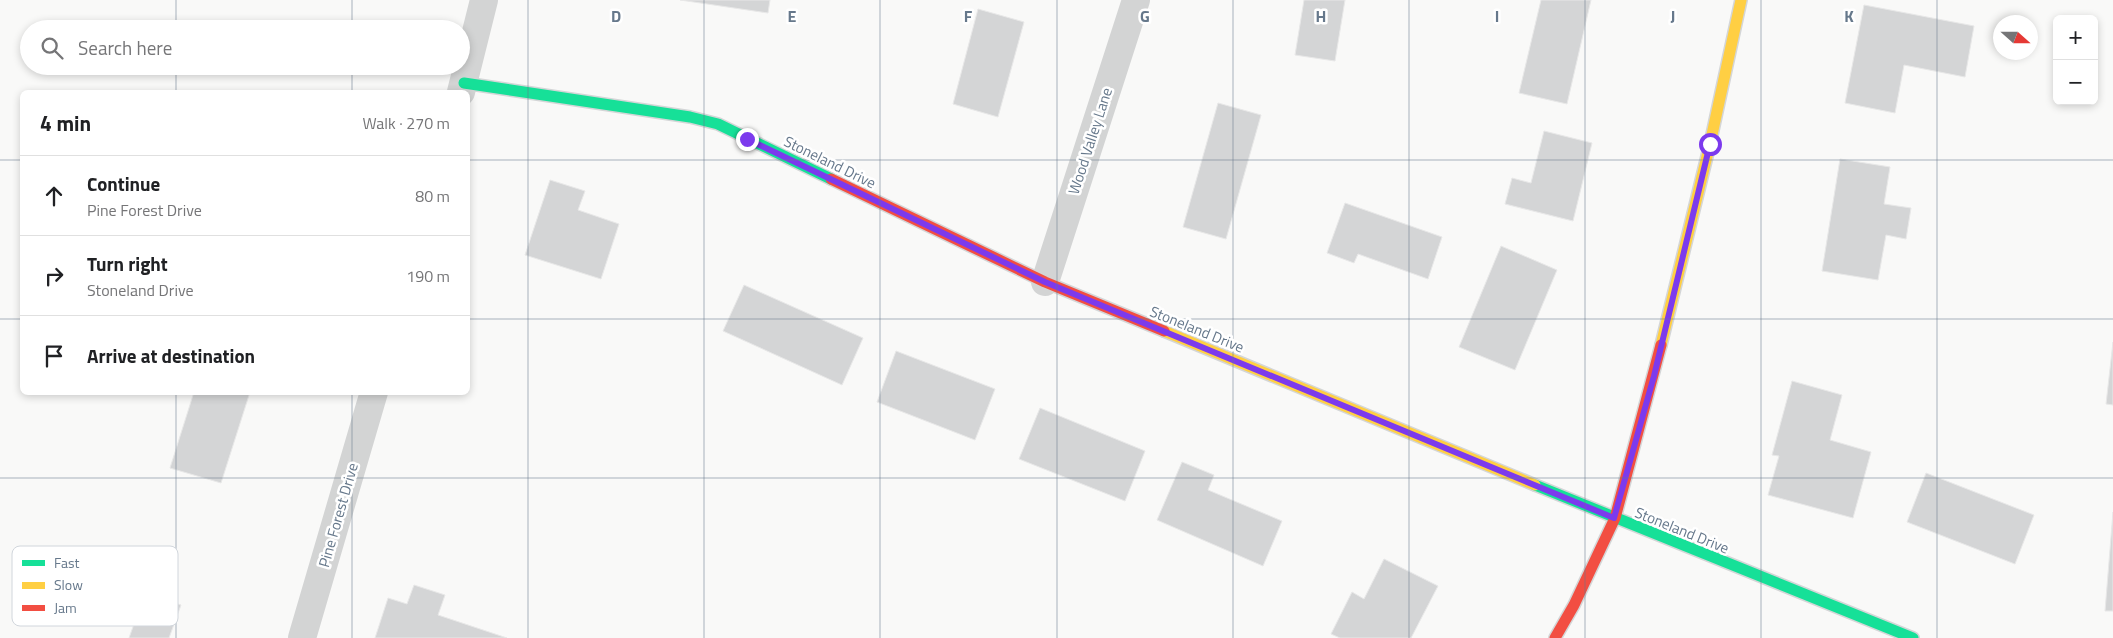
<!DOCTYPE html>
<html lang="en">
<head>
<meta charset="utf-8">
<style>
  :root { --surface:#fff; --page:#f2f2f2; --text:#202124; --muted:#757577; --line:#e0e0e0 }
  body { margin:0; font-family:"Titillium Web",sans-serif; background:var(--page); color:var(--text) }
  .controls { position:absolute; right:15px; top:15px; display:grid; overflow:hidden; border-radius:8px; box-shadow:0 2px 8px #0003 }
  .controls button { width:45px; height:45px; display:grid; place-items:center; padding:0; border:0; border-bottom:1px solid var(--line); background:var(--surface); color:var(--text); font:25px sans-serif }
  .compass { position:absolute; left:1993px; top:15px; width:45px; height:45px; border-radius:50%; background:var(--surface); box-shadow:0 2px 8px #0003; rotate:111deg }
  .stop { position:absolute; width:15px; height:15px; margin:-11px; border:4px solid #7c3aed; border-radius:50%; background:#fff }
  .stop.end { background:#7c3aed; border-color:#fff; box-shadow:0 1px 5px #0008 }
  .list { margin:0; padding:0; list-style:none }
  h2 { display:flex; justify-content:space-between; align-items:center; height:65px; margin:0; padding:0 20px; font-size:21px }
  h2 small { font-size:16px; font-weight:400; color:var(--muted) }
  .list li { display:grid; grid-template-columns:32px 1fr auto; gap:15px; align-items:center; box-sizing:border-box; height:80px; padding:0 20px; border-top:1px solid var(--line) }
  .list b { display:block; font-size:19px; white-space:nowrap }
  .list p { margin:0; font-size:16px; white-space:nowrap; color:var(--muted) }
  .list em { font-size:16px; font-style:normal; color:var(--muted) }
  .icon { flex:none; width:28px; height:28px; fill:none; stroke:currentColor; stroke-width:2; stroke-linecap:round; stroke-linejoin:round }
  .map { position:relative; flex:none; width:2113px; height:638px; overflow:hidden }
  .search { position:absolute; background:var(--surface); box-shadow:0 2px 8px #0003; left:20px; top:20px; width:450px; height:55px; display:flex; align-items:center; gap:12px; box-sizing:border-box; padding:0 18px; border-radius:28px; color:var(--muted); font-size:19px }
  .panel { position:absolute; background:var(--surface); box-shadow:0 2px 8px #0003; left:20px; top:90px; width:450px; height:305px; border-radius:8px }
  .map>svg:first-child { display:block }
</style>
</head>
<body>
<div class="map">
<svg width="2113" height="638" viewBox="0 0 2113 638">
  <rect width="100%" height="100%" fill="#f9f9f8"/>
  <!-- building -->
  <path fill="#d4d5d6" stroke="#e8e8e8" d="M680 0H770L768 13Z
    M1304 0H1345L1335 61 1295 55Z
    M1541 0H1591L1567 104 1519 93Z
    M1864 5 1974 26 1965 77 1904 65 1895 113 1845 103Z
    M978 9 1024 22 998 117 953 104Z
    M1218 103 1261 115 1226 239 1183 227Z
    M1544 131 1592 143 1573 221 1505 204 1512 178 1531 183Z
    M1840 159 1890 167 1884 204 1911 208 1906 239 1886 235 1878 280 1822 271Z
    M550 180 585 191 578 210 619 224 601 279 525 255Z
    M1345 203 1442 237 1428 279 1358 254 1354 263 1327 253Z
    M1501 246 1557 270 1515 370 1459 347Z
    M744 285 863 338 842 385 723 331Z
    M2113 342V405L2106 404Z
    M896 351 995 389 975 440 877 402Z
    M1792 381 1842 395 1830 440 1871 452 1853 518 1768 495 1779 456 1772 455Z
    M194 392H250L221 483 170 468Z
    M1040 408 1145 451 1125 501 1019 459Z
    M1182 462 1214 475 1208 490 1282 521 1263 566 1157 520Z
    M1926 473 2034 515 2015 564 1907 522Z
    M2113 512V611H2105Z
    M1384 559 1438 586 1411 638H1340L1331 634 1352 592 1364 599Z
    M414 585 445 595 438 615 507 638H375L388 598 407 604Z
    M145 593 181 605 169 638H129Z"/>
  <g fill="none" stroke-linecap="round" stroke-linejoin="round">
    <defs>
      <path id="fast" d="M464 83 690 117 718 124 831 179
        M1535 485 1913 638"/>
      <path id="slow" d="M1164 331 1535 485
        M1661 345 1710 144 1741 0"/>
      <path id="jam" d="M831 179 1045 282 1164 331
        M1555 638 1574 605 1615 518 1661 345"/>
    </defs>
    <!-- fast casing -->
    <use href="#fast" stroke="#d4d6d7" stroke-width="14"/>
    <!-- slow casing -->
    <use href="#slow" stroke="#d4d6d7" stroke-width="14"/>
    <!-- jam casing -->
    <use href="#jam" stroke="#d4d6d7" stroke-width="14"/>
    <!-- street -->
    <path stroke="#d3d4d4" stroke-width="28" d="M461 92 484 0
      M1045 282 1136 0
      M302 638 374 392"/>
    <!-- fast -->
    <use href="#fast" stroke="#16e098" stroke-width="11"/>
    <!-- slow -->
    <use href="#slow" stroke="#ffcf43" stroke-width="11"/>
    <!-- jam -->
    <use href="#jam" stroke="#f24e42" stroke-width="11"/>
  </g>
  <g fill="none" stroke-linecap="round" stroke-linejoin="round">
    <!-- route -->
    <path stroke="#7c3aed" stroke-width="6" d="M747 139 1045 282 1614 518 1654 376 1710 144"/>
  </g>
  <!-- grid -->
  <path fill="none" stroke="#66788b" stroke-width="1" stroke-opacity="0.55" d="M176 0V29M352 0V29M528 0V638M704 0V638M880 0V638M1057 0V638M1233 0V638M1409 0V638M1585 0V638M1761 0V638M1937 0V638M176 66V92M352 66V92M0 160H22M468 160H2113M0 319H22M468 319H2113M176 392V638M352 392V638M0 478H2113"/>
  <g text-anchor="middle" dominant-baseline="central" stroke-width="5" stroke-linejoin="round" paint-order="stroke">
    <!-- street labels -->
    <g font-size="15" fill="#66788b" stroke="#fff">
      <text transform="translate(1090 141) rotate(-72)">Wood Valley Lane</text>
      <text transform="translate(830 162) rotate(26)">Stoneland Drive</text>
      <text transform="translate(1197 329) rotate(22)">Stoneland Drive</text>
      <text transform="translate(338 515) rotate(-74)">Pine Forest Drive</text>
      <text transform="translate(1682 530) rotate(22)">Stoneland Drive</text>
    </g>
  </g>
  <!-- legend -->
  <rect x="12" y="546" width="166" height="80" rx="8" fill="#fff" stroke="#d1d6dc" stroke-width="1"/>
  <rect x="22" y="560" width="23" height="6" fill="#16e098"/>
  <rect x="22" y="582" width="23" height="7" fill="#ffcf43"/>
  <rect x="22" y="605" width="23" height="6" fill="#f24e42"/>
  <g font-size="14" fill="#66788b">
    <text x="54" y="568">Fast</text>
    <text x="54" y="590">Slow</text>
    <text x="54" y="613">Jam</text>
  </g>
  <g font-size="16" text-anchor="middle" font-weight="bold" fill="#66788b" stroke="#fff" stroke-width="5" stroke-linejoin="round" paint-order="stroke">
    <text x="616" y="22">D</text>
    <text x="792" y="22">E</text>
    <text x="968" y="22">F</text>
    <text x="1145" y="22">G</text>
    <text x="1321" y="22">H</text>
    <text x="1497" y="22">I</text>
    <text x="1673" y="22">J</text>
    <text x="1849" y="22">K</text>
  </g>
</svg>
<div class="controls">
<button>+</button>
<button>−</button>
</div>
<svg class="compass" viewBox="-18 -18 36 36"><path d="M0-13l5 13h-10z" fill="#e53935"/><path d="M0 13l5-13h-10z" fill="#757577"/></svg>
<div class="stop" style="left:1710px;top:144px"></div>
<div class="stop end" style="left:747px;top:139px"></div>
<div class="search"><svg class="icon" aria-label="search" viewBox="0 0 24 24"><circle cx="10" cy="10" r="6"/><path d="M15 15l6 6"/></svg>Search here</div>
<section class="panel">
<h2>4 min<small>Walk · 270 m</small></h2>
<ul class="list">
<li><svg class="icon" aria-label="ahead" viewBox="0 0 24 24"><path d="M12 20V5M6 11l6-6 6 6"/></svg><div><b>Continue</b><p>Pine Forest Drive</p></div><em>80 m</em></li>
<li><svg class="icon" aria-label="right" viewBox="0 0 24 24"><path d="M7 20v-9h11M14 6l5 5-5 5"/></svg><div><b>Turn right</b><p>Stoneland Drive</p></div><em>190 m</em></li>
<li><svg class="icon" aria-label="arrive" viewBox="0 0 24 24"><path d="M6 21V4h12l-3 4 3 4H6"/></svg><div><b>Arrive at destination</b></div></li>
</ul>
</section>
</div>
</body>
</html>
